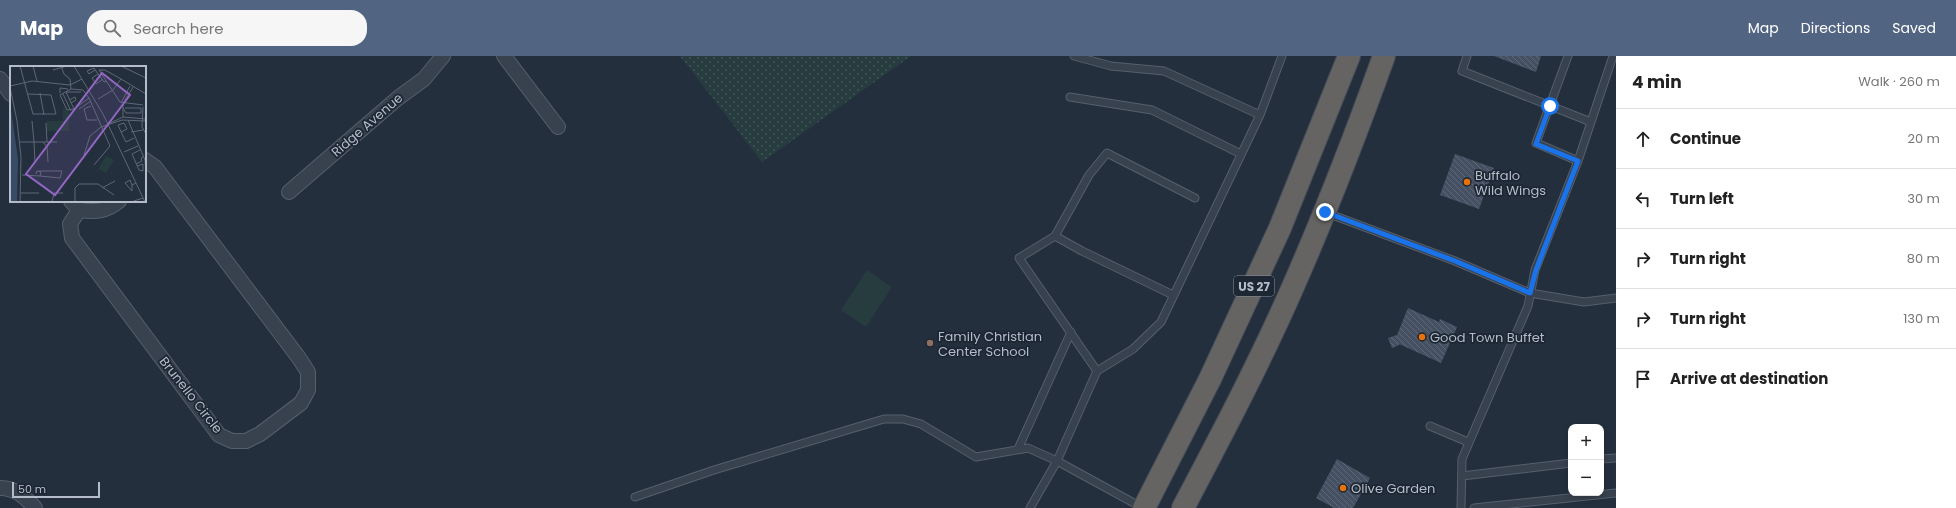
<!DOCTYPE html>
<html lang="en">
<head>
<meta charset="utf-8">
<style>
  :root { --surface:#fff; --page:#f6f6f6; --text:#222; --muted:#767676; --line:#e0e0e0; --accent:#516482 }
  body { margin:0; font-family:Poppins,sans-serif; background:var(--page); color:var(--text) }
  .controls { position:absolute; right:12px; bottom:12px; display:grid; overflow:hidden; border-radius:8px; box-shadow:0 2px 6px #0003 }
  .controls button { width:36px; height:36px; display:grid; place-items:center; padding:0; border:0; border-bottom:1px solid var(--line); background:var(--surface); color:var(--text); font:20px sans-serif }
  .scale { position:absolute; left:12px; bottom:10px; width:88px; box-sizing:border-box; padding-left:4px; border:2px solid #b4bcc9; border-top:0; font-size:11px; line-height:14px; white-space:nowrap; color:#b4bcc9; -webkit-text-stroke:3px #1d2633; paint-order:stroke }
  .stop { position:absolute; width:12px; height:12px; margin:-9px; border:3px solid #1a73e8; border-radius:50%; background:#fff }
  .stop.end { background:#1a73e8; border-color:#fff; box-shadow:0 1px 4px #0008 }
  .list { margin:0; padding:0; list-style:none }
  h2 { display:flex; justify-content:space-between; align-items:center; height:52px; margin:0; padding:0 16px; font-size:17px }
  h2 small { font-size:13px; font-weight:400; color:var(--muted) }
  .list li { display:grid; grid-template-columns:26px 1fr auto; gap:12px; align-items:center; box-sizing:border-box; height:60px; padding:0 16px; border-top:1px solid var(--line) }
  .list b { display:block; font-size:15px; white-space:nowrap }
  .list em { font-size:13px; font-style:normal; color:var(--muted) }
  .icon { flex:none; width:22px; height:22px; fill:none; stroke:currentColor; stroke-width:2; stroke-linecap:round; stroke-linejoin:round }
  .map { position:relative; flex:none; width:1616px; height:452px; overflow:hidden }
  header { display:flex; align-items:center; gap:24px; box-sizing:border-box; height:56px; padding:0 20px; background:var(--accent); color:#fff }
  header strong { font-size:19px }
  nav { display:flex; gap:22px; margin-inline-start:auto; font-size:14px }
  .search { width:280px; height:36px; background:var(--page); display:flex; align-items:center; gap:10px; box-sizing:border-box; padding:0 14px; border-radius:16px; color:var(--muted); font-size:15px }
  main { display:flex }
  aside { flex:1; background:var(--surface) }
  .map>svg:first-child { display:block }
</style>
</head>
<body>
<header>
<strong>Map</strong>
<div class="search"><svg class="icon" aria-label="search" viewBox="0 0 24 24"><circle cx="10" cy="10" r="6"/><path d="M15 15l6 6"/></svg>Search here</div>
<nav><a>Map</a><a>Directions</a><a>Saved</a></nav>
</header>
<main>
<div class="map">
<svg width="1616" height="452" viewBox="0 0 1616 452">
  <defs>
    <pattern id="grass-dots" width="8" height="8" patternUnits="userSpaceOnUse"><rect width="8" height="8" fill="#263c3f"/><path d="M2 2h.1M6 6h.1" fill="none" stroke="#435659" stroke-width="1.8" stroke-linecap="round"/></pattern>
    <pattern id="building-back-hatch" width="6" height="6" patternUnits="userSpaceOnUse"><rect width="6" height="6" fill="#455162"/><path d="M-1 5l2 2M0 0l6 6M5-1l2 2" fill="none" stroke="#5d6877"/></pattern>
  </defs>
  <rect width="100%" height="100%" fill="#242f3e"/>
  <!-- grass -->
  <path fill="url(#grass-dots)" d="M680 0H911L762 106Z"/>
  <!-- garden -->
  <path fill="#263c3f" d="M867 214 892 231 866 271 841 254Z"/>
  <!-- building -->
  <path fill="url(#building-back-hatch)" d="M1494 0H1541L1536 16Z
    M1455 98 1494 112 1479 153 1440 139Z
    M1408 252 1439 266 1440 263 1457 271 1441 307 1399 288V289L1392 292 1388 282 1397 279Z
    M1337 403 1370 422 1353 452H1334L1316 442Z"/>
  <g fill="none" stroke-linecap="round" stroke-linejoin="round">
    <defs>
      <path id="service" d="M1074 0 1111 10 1164 15 1260 59
        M1467 0 1462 15 1591 66
        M1568 0 1536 87 1578 105
        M1070 41 1152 54 1241 98
        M1327 157 1455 205 1530 237 1584 246 1616 242
        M1055 180 1082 195 1173 239
        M1097 315 1019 202 1055 180 1089 119 1107 97 1195 142
        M1430 370 1468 386
        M1018 393 1071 276
        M1601 403 1616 402
        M1462 420 1571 407
        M635 441 714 414 884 363H903L921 368 976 401 1028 392 1057 405 1143 452
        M1030 452 1057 405 1097 315 1133 293 1161 266 1260 59 1282 0
        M1461 452 1462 403 1528 250 1535 214 1578 105 1613 0
        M1474 452 1616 437"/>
      <path id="minor" d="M504 0 558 71
        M0 23 11 38
        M289 136 398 42 424 23 443 0
        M71 145 79 154C95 156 106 156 119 145
        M79 154 70 168 72 182 219 379 232 385H246L260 378 301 347 308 334V316L299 302 155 111 145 104
        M0 432C16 432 25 441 35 452"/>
      <path id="trunk" d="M1144 452 1210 323 1280 172 1349 0
        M1183 452C1221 380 1259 308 1292 233 1326 156 1356 78 1384 0"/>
    </defs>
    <!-- service casing -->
    <use href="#service" stroke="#565f6c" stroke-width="9"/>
    <!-- minor casing -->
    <use href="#minor" stroke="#565f6c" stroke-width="16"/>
    <!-- trunk casing -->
    <use href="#trunk" stroke="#434c59" stroke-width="24"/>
    <!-- service -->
    <use href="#service" stroke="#38414e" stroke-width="7"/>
    <!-- minor -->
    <use href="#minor" stroke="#38414e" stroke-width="14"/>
    <!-- trunk -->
    <use href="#trunk" stroke="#656462" stroke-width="22"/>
  </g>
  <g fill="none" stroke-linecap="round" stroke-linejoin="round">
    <!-- route -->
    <path stroke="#1a73e8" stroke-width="5" d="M1325 156 1455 205 1530 237 1536 214 1578 105 1536 88 1550 50"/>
  </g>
  <!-- markers -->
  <g fill="#e8710a" stroke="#1d2633" stroke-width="1.5">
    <circle cx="1467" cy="126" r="4"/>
    <circle cx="1422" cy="281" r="4"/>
    <circle cx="1343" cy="432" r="4"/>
  </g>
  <circle fill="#8d6e63" stroke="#1d2633" stroke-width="1.5" cx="930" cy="287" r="4"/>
  <g text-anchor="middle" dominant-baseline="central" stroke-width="3.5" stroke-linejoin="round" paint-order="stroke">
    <!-- shield labels -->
    <rect fill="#1d2633" stroke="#878f9c" stroke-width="1" x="1234" y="220" width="40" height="20" rx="3"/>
    <g font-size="12" font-weight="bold" fill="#b4bcc9">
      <text x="1254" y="230">US 27</text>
    </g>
    <!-- street labels -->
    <g font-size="13" fill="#b4bcc9" stroke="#1d2633">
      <text transform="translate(367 69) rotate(-41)">Ridge Avenue</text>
      <text transform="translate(191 339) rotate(52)">Brunello Circle</text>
    </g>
    <!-- poi labels -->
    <g font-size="13" fill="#b4bcc9" stroke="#1d2633" text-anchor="start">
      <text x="1475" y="119">Buffalo<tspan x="1475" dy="15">Wild Wings</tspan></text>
      <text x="938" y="280">Family Christian<tspan x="938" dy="15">Center School</tspan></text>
      <text x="1430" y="281">Good Town Buffet</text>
      <text x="1351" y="432">Olive Garden</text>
    </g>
  </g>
  <!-- overview -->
  <g transform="translate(10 10)">
    <rect width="136" height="136" fill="#242f3e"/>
    <path d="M53 42 59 46V65H37V55H53Z" fill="#263c3f"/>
    <path d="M96 90 104 94 96 107 88 103Z" fill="#263c3f"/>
    <path d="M0 37 8 93 7 136H0Z" fill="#394c67"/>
    <path fill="none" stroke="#5e6776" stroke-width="1" d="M10 0 23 48H46L41 29 18 28M23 0 27 15M51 0 54 8 60 13 61 23 73 24 79 32 100 80 84 99M64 0 93 48 135 136M111 0 136 12M43 4 57 0M85 4 79 8 77 5 84 2 86 5 94 16 97 15M89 4 110 36 133 39M89 4H95L111 13M88 8 82 12 86 18 93 13M0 20 22 15 60 19 72 13M0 21 7 55 11 91 10 136M61 23 50 29 57 44 64 43 79 32M56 26 64 43M56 26H71M30 27 34 49M50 27V22L58 23M53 28 61 45M88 33 103 24 111 13 136 28M59 34 65 31 66 34 61 37M111 37 120 20M81 40 74 43 77 54H87M133 41 132 61 136 68M113 42 116 47H131V42H115M69 43 81 35M113 51V38L123 21M118 54 135 94 136 108M22 55 24 76M36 57 37 76M98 58 113 51 136 53M111 66 117 63 114 57 108 59 112 68 116 76 124 72M121 66 133 64M10 76H47M24 76 25 96M33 76 37 81 38 96M114 86 128 80M74 89 80 70 91 61 112 54 136 55M126 98 132 95 131 92 133 91M127 100 133 98V105L129 104 122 88 130 84M29 105H52L50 112 30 110M12 109 30 110 31 106 27 105 26 108M122 119V125L115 117 120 114 122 119 126 117M92 122 105 115M11 127H29M42 136 44 127H53M65 136V122L69 118H88L104 129M121 136 133 132"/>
    <path fill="#9266c3" fill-opacity="0.15" stroke="#9266c3" stroke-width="2" d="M92 7 120 29 45 129 16 108Z"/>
    <rect width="136" height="136" fill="none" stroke="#b4bcc9" stroke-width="2"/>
  </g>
</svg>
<div class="controls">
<button>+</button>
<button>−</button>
</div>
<div class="scale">50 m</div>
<div class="stop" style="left:1550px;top:50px"></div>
<div class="stop end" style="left:1325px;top:156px"></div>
</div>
<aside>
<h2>4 min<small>Walk · 260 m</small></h2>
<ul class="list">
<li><svg class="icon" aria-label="ahead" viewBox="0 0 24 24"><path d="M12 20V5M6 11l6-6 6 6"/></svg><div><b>Continue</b></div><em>20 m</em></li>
<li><svg class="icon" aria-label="left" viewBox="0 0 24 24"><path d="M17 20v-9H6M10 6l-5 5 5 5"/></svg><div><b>Turn left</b></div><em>30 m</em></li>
<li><svg class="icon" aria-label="right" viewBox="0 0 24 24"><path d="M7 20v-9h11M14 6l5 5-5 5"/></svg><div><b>Turn right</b></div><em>80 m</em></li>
<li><svg class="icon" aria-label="right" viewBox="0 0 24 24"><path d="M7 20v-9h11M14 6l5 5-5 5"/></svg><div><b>Turn right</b></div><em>130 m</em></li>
<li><svg class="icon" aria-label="arrive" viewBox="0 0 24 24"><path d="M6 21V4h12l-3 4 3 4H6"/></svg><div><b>Arrive at destination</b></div></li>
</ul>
</aside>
</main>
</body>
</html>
